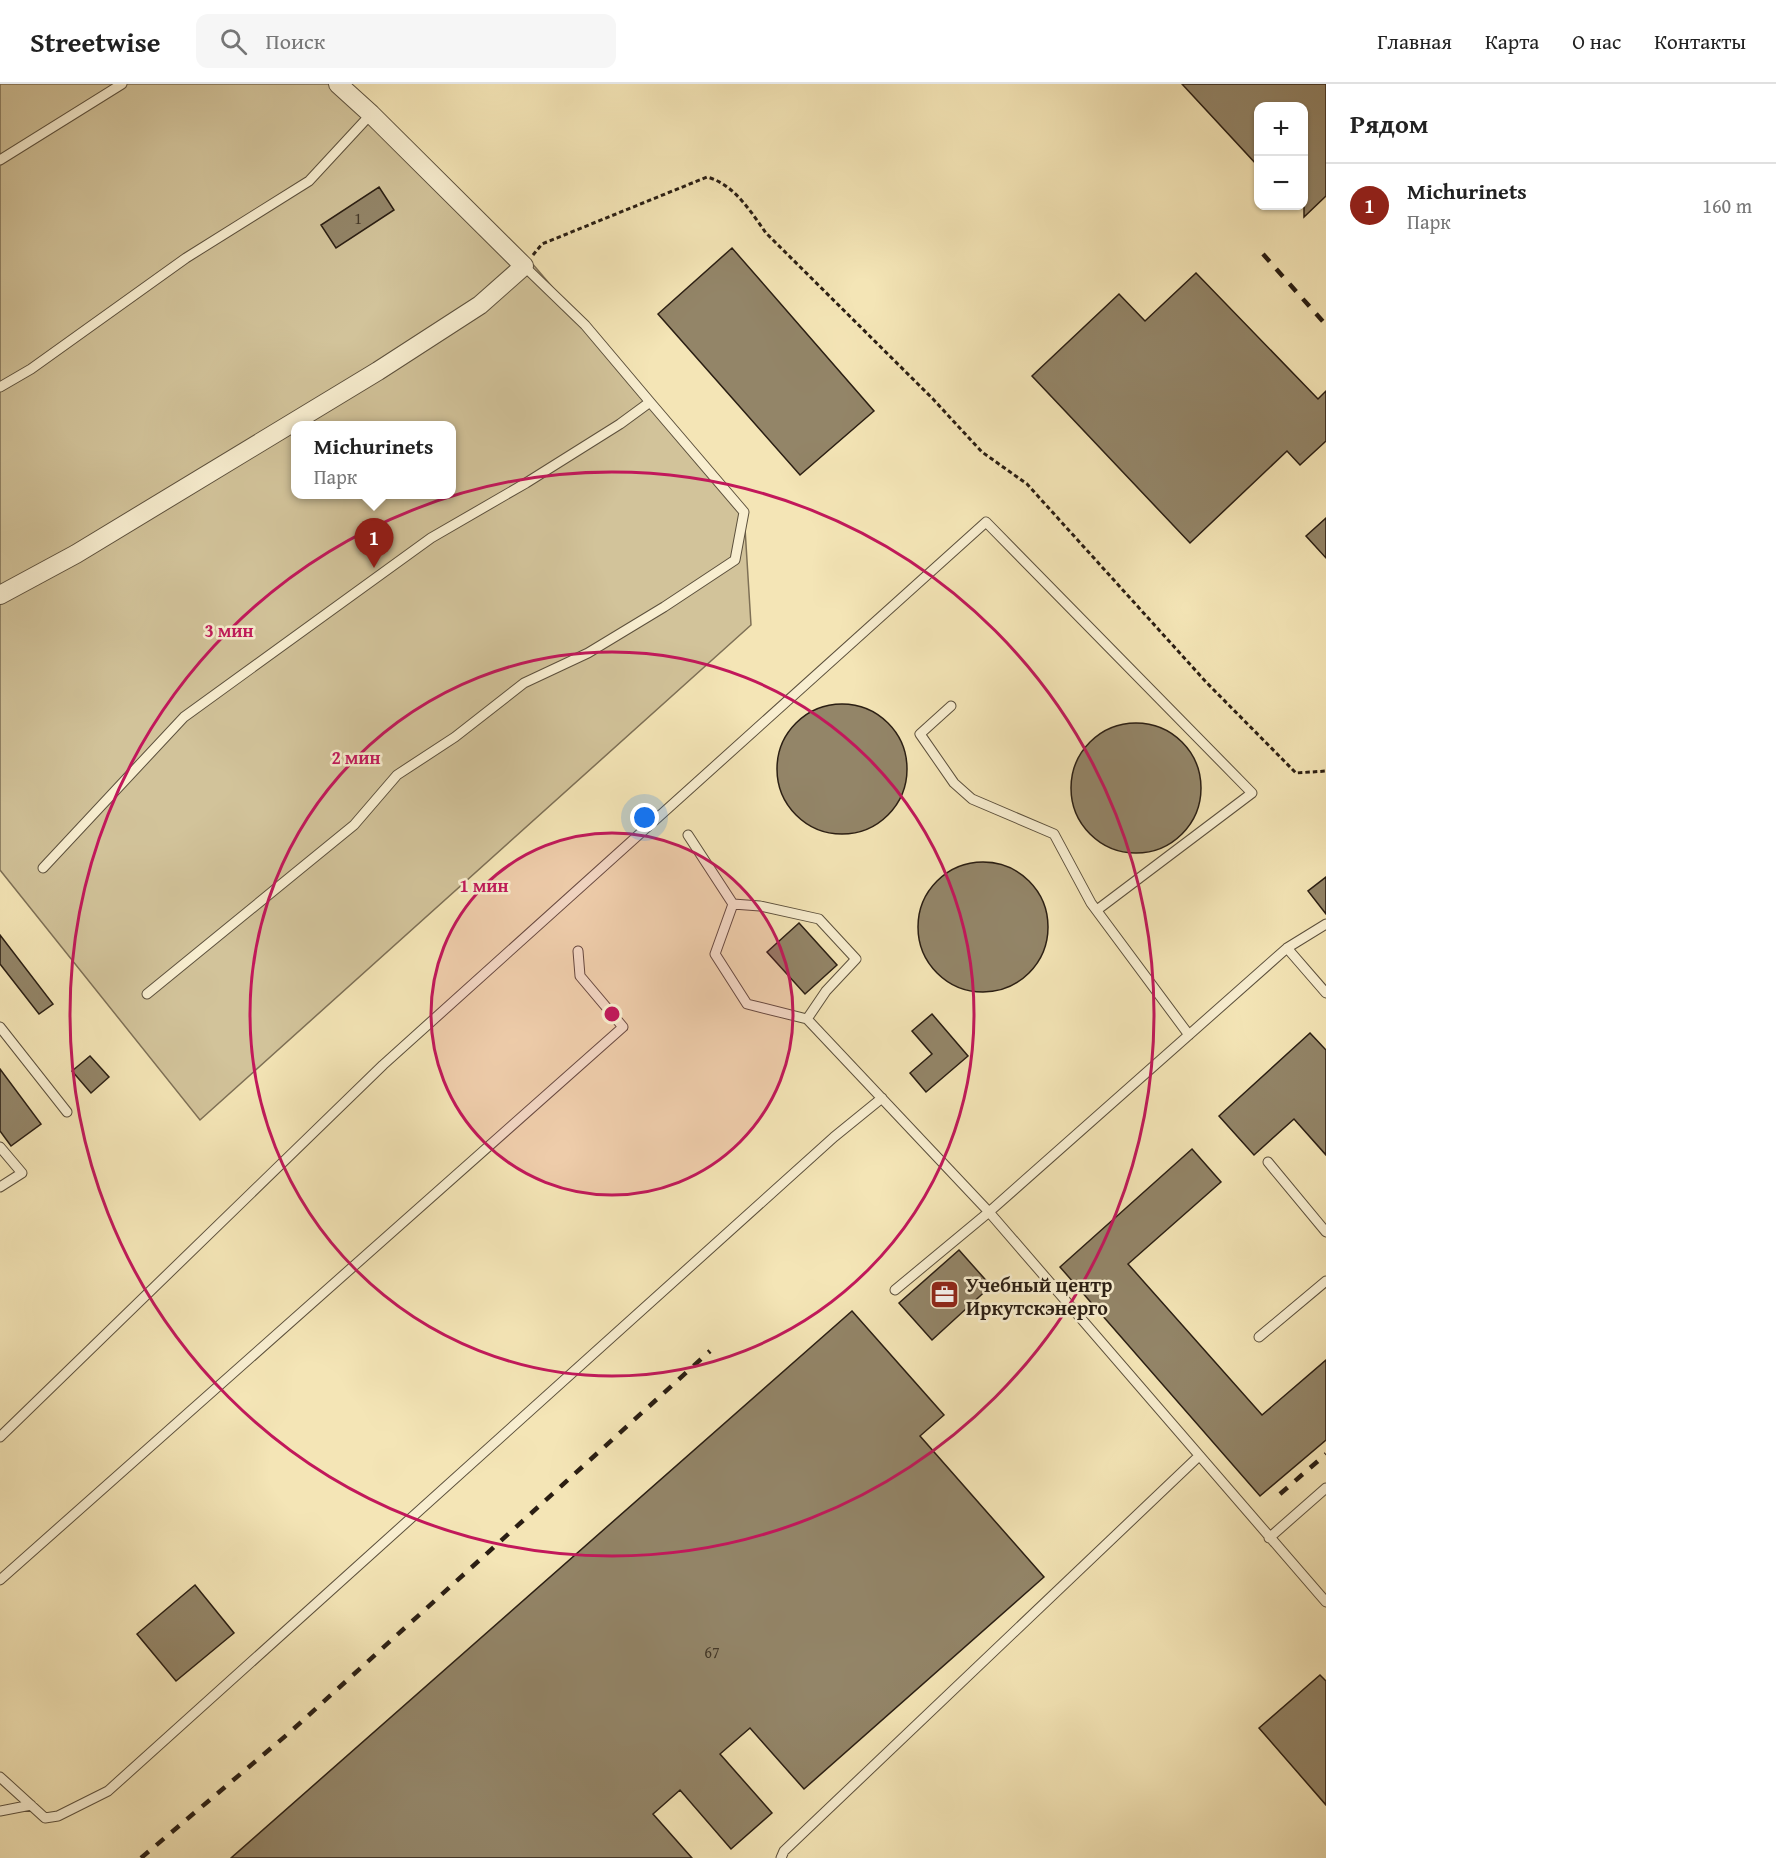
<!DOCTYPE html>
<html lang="ru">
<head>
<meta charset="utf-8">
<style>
  :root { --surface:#fff; --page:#f6f6f6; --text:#222; --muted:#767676; --line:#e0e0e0; --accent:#8f2418 }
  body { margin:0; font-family:"Gentium Book Plus",serif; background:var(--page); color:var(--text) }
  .controls { position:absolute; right:18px; top:18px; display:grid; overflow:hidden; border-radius:12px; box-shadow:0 2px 4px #0004 }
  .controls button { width:54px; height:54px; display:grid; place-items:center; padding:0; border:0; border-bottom:2px solid var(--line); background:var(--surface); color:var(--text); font:30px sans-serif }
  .you { position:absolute; left:645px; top:734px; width:21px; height:21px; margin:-15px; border:4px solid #fff; border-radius:50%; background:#1a73e8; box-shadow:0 0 0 9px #1a73e833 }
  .badge { display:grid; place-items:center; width:39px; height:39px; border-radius:50%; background:var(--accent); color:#fff; font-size:20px; font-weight:700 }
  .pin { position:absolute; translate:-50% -50px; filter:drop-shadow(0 2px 3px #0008) }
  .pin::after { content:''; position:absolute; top:32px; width:21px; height:18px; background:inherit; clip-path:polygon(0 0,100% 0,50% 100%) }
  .popup { position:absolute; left:291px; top:337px; width:165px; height:78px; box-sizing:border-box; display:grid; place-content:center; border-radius:12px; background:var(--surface); filter:drop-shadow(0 2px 4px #0005); font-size:20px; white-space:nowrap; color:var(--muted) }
  .popup b { font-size:22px; color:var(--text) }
  .popup::after { content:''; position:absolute; left:50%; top:100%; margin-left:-12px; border:12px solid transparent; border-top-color:var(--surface) }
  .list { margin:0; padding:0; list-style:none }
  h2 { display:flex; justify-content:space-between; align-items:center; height:78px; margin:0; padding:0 24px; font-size:26px }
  h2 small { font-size:20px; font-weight:400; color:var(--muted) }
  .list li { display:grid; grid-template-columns:39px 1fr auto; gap:18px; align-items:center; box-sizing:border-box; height:84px; padding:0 24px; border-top:2px solid var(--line) }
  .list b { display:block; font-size:22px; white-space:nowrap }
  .list p { margin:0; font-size:20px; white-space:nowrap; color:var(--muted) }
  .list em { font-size:20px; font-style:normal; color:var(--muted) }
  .icon { flex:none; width:33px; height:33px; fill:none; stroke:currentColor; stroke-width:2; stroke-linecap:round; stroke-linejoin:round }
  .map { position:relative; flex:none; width:1326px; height:1774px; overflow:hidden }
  header { display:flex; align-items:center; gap:36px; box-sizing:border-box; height:84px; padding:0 30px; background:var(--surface); border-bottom:2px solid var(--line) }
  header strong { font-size:28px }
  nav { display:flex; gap:33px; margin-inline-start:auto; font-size:21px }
  .search { width:420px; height:54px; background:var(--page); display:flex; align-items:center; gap:15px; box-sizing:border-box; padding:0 21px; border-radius:12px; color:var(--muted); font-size:22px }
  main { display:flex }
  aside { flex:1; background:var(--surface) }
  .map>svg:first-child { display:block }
</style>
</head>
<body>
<header>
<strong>Streetwise</strong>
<div class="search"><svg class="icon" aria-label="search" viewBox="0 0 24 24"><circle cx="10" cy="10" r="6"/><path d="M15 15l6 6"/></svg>Поиск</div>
<nav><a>Главная</a><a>Карта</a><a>О нас</a><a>Контакты</a></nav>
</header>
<main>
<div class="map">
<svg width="1326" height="1774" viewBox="0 0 1326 1774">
  <rect width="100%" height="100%" fill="#f4e5b6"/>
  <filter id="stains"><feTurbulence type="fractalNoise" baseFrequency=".00333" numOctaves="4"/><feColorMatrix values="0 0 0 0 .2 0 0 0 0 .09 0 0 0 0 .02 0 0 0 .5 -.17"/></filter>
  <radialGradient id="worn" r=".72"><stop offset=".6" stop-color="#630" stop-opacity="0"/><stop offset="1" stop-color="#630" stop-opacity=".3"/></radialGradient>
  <!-- green -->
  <path fill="#d2c39a" stroke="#7e7056" stroke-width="1.5" fill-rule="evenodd" d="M0 0H347L525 171 744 428 751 541 200 1036 0 786ZM296 342H452V410H296Z"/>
  <!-- building -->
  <path fill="#938568" stroke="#2a1e13" stroke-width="1.5" d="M1182 0H1326V112L1304 133V22H1258V82Z
    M379 103 394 126 336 164 321 141Z
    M732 164 874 327 800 391 658 230Z
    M1196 189 1318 315 1326 307V357L1300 381 1287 367 1190 459 1032 292 1119 210 1145 237Z
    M1326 434V474L1306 452Z
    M777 685a65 65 0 1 1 130 0a65 65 0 1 1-130 0Z
    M1071 704a65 65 0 1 1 130 0a65 65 0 1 1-130 0Z
    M918 843a65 65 0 1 1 130 0a65 65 0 1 1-130 0Z
    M1326 793V830L1308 807Z
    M799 839 837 881 805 910 767 868Z
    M0 851 53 920 39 930 0 880Z
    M932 930 968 972 926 1008 910 989 932 970 912 947Z
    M1310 949 1326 966V1071L1294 1035 1254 1071 1219 1032Z
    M90 972 109 993 91 1009 72 987Z
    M0 985 41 1040 11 1062 0 1047Z
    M1192 1065 1221 1098 1128 1180 1262 1331 1326 1276V1356L1260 1412 1060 1183Z
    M959 1166 991 1202 932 1256 899 1219Z
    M852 1227 944 1331 920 1352 1044 1493 804 1705 750 1644 720 1670 772 1729 731 1765 680 1706 653 1730 692 1774H231Z
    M195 1501 234 1549 176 1597 137 1550Z
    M1320 1591 1326 1597V1721L1259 1644Z"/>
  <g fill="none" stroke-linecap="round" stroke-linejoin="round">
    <defs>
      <path id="service" d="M0 76 122 0
        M0 303 31 285 186 174 309 97 371 30
        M951 622 920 650 954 699 972 715 1054 750 1091 819 1189 951
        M688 751 733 820 760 822 819 835 856 875 826 907 807 935
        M43 784 184 633 431 454 526 399 620 340 650 318 585 241 524 182
        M733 820 715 870 747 920 807 935 989 1128 1326 1518
        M1287 864 1326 909
        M147 910 354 741 397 691 455 653 524 599 588 569 664 523 735 476 744 428 650 318
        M0 943 67 1028
        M0 1063 22 1089 0 1103
        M1268 1078 1326 1148
        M895 1206 989 1128 1287 864 1326 840
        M1259 1253 1326 1197
        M0 1353 383 981 986 438 1252 709 1097 826
        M1269 1454 1326 1404
        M0 1496 623 943 580 892 578 867
        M0 1693 45 1734 58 1732 108 1707 834 1053 882 1014
        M0 1727 31 1721
        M781 1774 784 1767 1199 1372"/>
      <path id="minor" d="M0 511 76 470 378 287 480 221 524 182 371 30 338 0"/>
    </defs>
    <!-- service casing -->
    <use href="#service" stroke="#5c503c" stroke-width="11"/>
    <!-- minor casing -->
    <use href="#minor" stroke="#5c503c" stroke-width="20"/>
    <!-- path -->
    <path stroke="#2a1e13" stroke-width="3" stroke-dasharray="4.5 3" stroke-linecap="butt" d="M533 171 542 160 707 93C734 100 751 128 766 149L933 315 982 368 1027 400 1206 598 1296 689 1326 687"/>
    <!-- service -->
    <use href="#service" stroke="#f8eed0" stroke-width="9"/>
    <!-- minor -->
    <use href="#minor" stroke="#f8eed0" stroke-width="18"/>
    <!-- rail -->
    <path stroke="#2a1e13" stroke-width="4.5" stroke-dasharray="10 10" stroke-linecap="butt" d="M1263 170 1326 241
      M1280 1410 1326 1370
      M141 1774 289 1649 710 1267"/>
  </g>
  <!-- distance rings -->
  <circle cx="612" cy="930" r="181" fill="#c2185b" fill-opacity=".12"/>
  <g fill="none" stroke="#c2185b" stroke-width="3">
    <circle cx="612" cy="930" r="181"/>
    <circle cx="612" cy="930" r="362"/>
    <circle cx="612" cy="930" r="542"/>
  </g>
  <!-- icons -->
  <defs>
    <symbol id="office-square" viewBox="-11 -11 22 22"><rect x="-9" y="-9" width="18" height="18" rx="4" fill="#8f2418" stroke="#f8eed0"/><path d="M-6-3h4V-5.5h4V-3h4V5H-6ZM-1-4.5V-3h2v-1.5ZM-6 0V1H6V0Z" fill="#fff"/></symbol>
  </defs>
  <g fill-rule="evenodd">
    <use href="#office-square" x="928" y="1194" width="33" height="33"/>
  </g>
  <g text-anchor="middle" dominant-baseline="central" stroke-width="5" stroke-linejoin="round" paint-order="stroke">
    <!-- number labels -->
    <g font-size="16" fill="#443828">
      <text x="358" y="134">1</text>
      <text x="712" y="1568">67</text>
    </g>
    <!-- poi labels -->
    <g font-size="20" font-weight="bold" fill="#2a1e13" stroke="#f8eed0" text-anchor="start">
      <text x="966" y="1200">Учебный центр<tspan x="966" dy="23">Иркутскэнерго</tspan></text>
    </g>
  </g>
  <circle cx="612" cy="930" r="9" fill="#c2185b" stroke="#f8eed0" stroke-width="3"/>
  <g font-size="18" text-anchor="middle" font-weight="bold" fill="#c2185b" stroke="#f8eed0" stroke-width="5" stroke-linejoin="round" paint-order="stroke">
    <text x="229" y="553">3 мин</text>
    <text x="356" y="680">2 мин</text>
    <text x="484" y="808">1 мин</text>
  </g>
  <rect width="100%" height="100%" filter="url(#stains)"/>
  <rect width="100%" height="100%" fill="url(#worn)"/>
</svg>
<div class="controls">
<button>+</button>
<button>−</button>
</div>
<div class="you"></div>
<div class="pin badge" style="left:374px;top:484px">1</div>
<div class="popup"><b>Michurinets</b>Парк</div>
</div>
<aside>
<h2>Рядом<small></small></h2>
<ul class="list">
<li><span class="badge">1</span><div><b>Michurinets</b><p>Парк</p></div><em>160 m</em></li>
</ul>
</aside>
</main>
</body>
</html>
